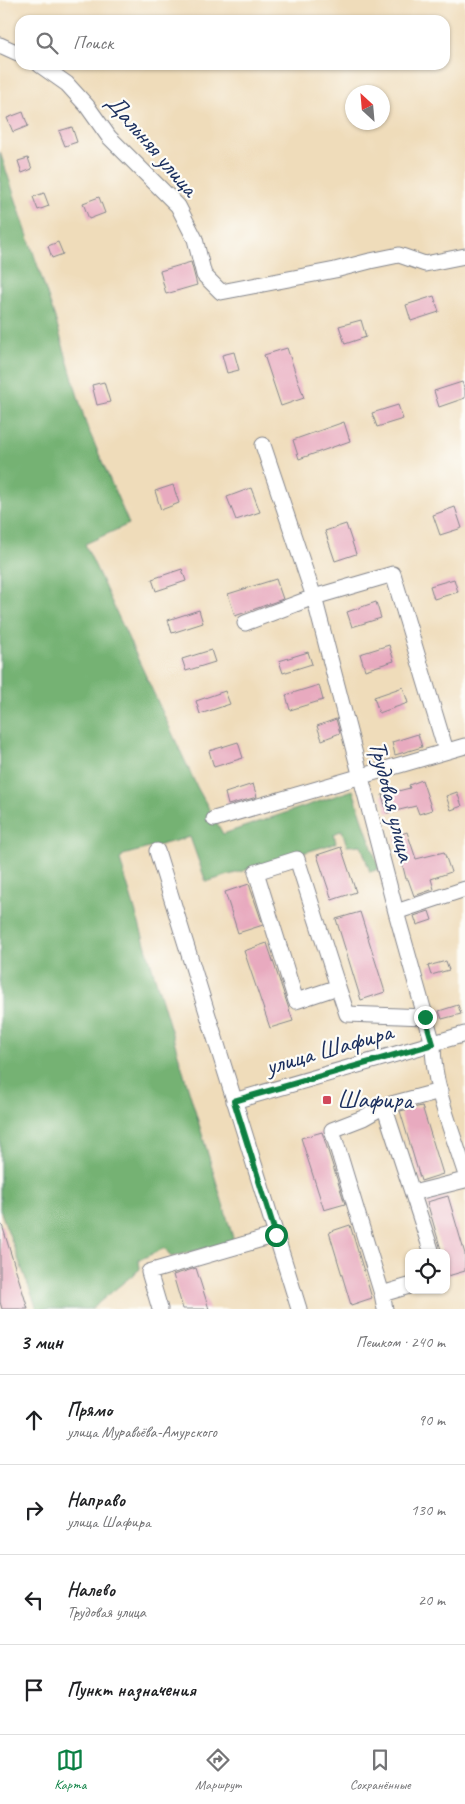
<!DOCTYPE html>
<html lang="ru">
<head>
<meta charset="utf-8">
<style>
  :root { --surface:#fff; --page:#f6f6f6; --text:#202124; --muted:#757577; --line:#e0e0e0; --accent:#0b8043 }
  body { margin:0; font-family:Caveat,sans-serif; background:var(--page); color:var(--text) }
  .controls { position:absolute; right:15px; bottom:15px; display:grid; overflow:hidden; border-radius:10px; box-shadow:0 1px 4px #0004 }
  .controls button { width:45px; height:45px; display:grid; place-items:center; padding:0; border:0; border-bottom:1px solid var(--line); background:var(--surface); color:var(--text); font:25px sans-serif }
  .compass { position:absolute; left:345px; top:85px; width:45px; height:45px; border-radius:50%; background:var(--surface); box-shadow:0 1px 4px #0004; rotate:334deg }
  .stop { position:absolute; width:15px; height:15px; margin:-11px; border:4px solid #0b8043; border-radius:50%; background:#fff }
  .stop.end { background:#0b8043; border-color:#fff; box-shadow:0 1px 5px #0008 }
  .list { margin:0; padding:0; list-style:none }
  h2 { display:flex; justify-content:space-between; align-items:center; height:65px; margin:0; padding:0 20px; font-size:21px }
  h2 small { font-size:16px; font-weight:400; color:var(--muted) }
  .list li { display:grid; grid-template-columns:32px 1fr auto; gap:15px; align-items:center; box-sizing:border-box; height:90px; padding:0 20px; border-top:1px solid var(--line) }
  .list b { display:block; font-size:19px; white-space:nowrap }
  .list p { margin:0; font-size:16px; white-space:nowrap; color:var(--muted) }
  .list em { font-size:16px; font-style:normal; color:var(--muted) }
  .icon { flex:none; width:28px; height:28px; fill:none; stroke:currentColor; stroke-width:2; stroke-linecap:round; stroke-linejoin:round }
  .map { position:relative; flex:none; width:465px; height:1309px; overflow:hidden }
  .search { position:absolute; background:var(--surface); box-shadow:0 1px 4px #0004; left:15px; right:15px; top:15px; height:55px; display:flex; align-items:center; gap:12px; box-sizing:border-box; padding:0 18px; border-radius:15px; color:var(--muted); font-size:19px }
  .sheet { height:425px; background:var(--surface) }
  nav { display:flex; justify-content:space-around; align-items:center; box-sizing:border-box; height:70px; border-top:1px solid var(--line); background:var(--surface); font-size:14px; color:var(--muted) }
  nav a { display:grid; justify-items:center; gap:2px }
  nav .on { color:var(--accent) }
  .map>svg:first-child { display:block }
</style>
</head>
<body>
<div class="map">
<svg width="465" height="1309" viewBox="0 0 465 1309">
  <rect width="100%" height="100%" fill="#fdfcf7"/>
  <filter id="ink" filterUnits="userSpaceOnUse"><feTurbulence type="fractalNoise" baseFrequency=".02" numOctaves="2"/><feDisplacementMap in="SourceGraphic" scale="10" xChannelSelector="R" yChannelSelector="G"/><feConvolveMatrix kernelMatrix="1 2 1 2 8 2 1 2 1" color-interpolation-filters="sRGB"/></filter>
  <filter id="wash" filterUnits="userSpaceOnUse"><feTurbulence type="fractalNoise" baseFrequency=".0096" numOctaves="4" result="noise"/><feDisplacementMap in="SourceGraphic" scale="20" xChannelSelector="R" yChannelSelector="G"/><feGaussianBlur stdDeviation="1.12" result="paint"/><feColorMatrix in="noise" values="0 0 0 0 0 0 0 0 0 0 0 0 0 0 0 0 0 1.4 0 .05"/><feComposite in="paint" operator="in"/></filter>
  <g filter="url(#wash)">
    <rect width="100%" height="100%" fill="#efdcba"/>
    <!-- forest -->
    <path fill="#74b273" stroke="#487068" d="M0 152 55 318 86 424 129 524 85 544 197 787 223 834 353 790 379 869 370 872 361 845 347 846 342 830 334 834 336 843 206 882 190 837 123 855 120 860 234 1241 171 1257 165 1248 139 1260 140 1269 91 1309H37L0 1210Z"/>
    <g id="blocks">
      <!-- building -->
      <path fill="#e8aabf" d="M23 112 28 126 13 132 7 118Z
        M72 127 77 142 65 146 59 131Z
        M28 158 32 169 22 173 18 161Z
        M44 193 49 206 38 210 33 197Z
        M99 197 105 213 89 219 83 203Z
        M58 242 63 254 52 258 48 246Z
        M191 262 197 285 166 294 160 271Z
        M434 296 439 312 411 321 406 305Z
        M361 320 366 337 345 344 339 326Z
        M287 348 304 398 281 406 264 355Z
        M234 352 239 370 227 373 222 355Z
        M104 382 110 402 97 405 92 385Z
        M462 382 465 390V398L439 407 434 391Z
        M398 405 403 419 377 427 372 413Z
        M344 422 350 441 299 459 293 440Z
        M173 485 179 503 161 510 155 491Z
        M251 488 260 512 236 520 227 497Z
        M455 507 462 528 440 535 433 515Z
        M346 524 356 554 335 561 325 531Z
        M182 569 186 581 156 591 152 579Z
        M276 579 283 599 235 616 228 594Z
        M454 579 458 592 434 599 430 586Z
        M376 602 381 618 352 627 347 612Z
        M199 610 203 623 172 633 168 620Z
        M389 645 394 661 365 670 360 654Z
        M211 650 215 662 186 671 182 659Z
        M308 652 312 664 283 673 279 661Z
        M319 685 323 700 290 710 286 695Z
        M403 687 408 703 379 713 374 697Z
        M225 691 230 704 200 714 196 701Z
        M336 719 340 733 322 740 317 726Z
        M418 734 422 747 395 755 392 742Z
        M238 742 243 758 214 767 209 751Z
        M422 780 432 810 419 814 416 806 387 813 382 795 410 788 409 785Z
        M253 784 257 797 228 805 225 793Z
        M457 792 462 806 451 810 446 796Z
        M407 832 416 859 444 852 451 872 431 879 434 889 414 896 408 879H406L402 863H403L394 837Z
        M341 847 356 892 332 900 317 855Z
        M249 884 263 925 238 933 225 892Z
        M429 911 432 920 417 925 414 916Z
        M360 912 385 992 361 1000 336 919Z
        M267 943 293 1021 270 1028 244 951Z
        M446 961 449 970 431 975 428 966Z
        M458 1005 461 1014 442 1019 439 1011Z
        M422 1106 443 1174 421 1181 400 1111Z
        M322 1132 345 1204 324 1210 301 1138Z
        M448 1196 465 1254V1271L448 1276 446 1269V1253H442L427 1202Z
        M0 1225H2L28 1309H2L0 1302Z
        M350 1225 372 1298 351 1305 329 1232Z
        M196 1268 209 1309H183L173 1275Z"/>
    </g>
  </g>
  <g filter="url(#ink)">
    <use href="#blocks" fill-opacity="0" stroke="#85868c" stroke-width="1"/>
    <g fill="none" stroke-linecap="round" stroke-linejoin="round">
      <defs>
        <path id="minor" d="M0 45 20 54
          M40 65 67 84 87 106 109 137 178 206 195 239 204 275 221 292 335 270 370 261 399 255 425 264 465 256
          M263 445 314 597 396 912 433 1044C433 1087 452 1131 465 1172
          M245 623 314 597 393 574 446 751
          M214 819 465 746
          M157 851 299 1309
          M396 912 465 889
          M338 987 297 859 256 872 296 1001 338 987 347 1014 425 1017
          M234 1101 465 1034
          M384 1106 432 1253
          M413 1193 465 1180
          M382 1294 409 1286
          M160 1309 149 1272 276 1235
          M385 1309 382 1294 332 1130 363 1118 384 1106 440 1091"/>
      </defs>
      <!-- minor casing -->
      <use href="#minor" stroke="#85868c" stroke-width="17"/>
      <!-- minor -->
      <use href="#minor" stroke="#fff" stroke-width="15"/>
    </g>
  </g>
  <g fill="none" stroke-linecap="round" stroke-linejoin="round" filter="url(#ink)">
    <!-- route -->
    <path stroke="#0b8043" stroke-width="6" d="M276 1235 234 1101 433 1044 425 1017"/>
  </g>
  <!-- markers -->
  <rect fill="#d1495b" stroke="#fdfcf7" stroke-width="2" x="322" y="1095" width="10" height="10" rx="2.5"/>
  <g text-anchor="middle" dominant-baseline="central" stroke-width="4.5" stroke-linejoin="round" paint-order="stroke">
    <!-- street labels -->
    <g font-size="25" fill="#1b2f5e" stroke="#fdfcf7">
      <text transform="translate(152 145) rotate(49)">Дальняя улица</text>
      <text transform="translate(392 801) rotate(76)">Трудовая улица</text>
      <text transform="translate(329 1049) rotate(-16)">улица Шафира</text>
    </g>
    <!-- poi labels -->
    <g font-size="25" fill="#1b2f5e" stroke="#fdfcf7" text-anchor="start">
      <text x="337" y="1100">Шафира</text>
    </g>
  </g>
</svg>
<div class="controls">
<button><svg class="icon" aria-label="locate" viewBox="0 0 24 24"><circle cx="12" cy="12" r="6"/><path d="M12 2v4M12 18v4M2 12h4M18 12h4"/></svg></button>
</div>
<svg class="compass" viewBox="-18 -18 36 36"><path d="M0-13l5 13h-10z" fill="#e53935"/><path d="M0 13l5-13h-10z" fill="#757577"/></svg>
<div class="stop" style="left:276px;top:1235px"></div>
<div class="stop end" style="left:425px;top:1017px"></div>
<div class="search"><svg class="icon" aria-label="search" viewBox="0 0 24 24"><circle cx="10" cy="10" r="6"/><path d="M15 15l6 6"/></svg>Поиск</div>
</div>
<section class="sheet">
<h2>3 мин<small>Пешком · 240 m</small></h2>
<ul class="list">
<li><svg class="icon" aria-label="ahead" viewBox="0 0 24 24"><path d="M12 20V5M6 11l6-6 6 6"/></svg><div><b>Прямо</b><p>улица Муравьёва-Амурского</p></div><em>90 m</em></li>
<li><svg class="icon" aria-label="right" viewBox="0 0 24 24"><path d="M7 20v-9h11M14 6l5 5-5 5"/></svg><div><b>Направо</b><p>улица Шафира</p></div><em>130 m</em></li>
<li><svg class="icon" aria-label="left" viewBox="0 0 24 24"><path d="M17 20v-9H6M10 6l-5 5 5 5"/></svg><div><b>Налево</b><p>Трудовая улица</p></div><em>20 m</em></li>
<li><svg class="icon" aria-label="arrive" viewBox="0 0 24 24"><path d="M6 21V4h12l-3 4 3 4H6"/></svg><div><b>Пункт назначения</b></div></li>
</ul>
</section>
<nav>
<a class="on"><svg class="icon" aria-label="map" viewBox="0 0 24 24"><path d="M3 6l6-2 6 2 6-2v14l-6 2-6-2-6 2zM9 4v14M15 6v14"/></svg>Карта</a>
<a><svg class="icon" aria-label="directions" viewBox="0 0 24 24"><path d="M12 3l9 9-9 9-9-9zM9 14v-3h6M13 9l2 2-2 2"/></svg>Маршрут</a>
<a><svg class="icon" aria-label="saved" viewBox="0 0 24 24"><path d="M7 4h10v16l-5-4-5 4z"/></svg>Сохранённые</a>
</nav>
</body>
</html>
